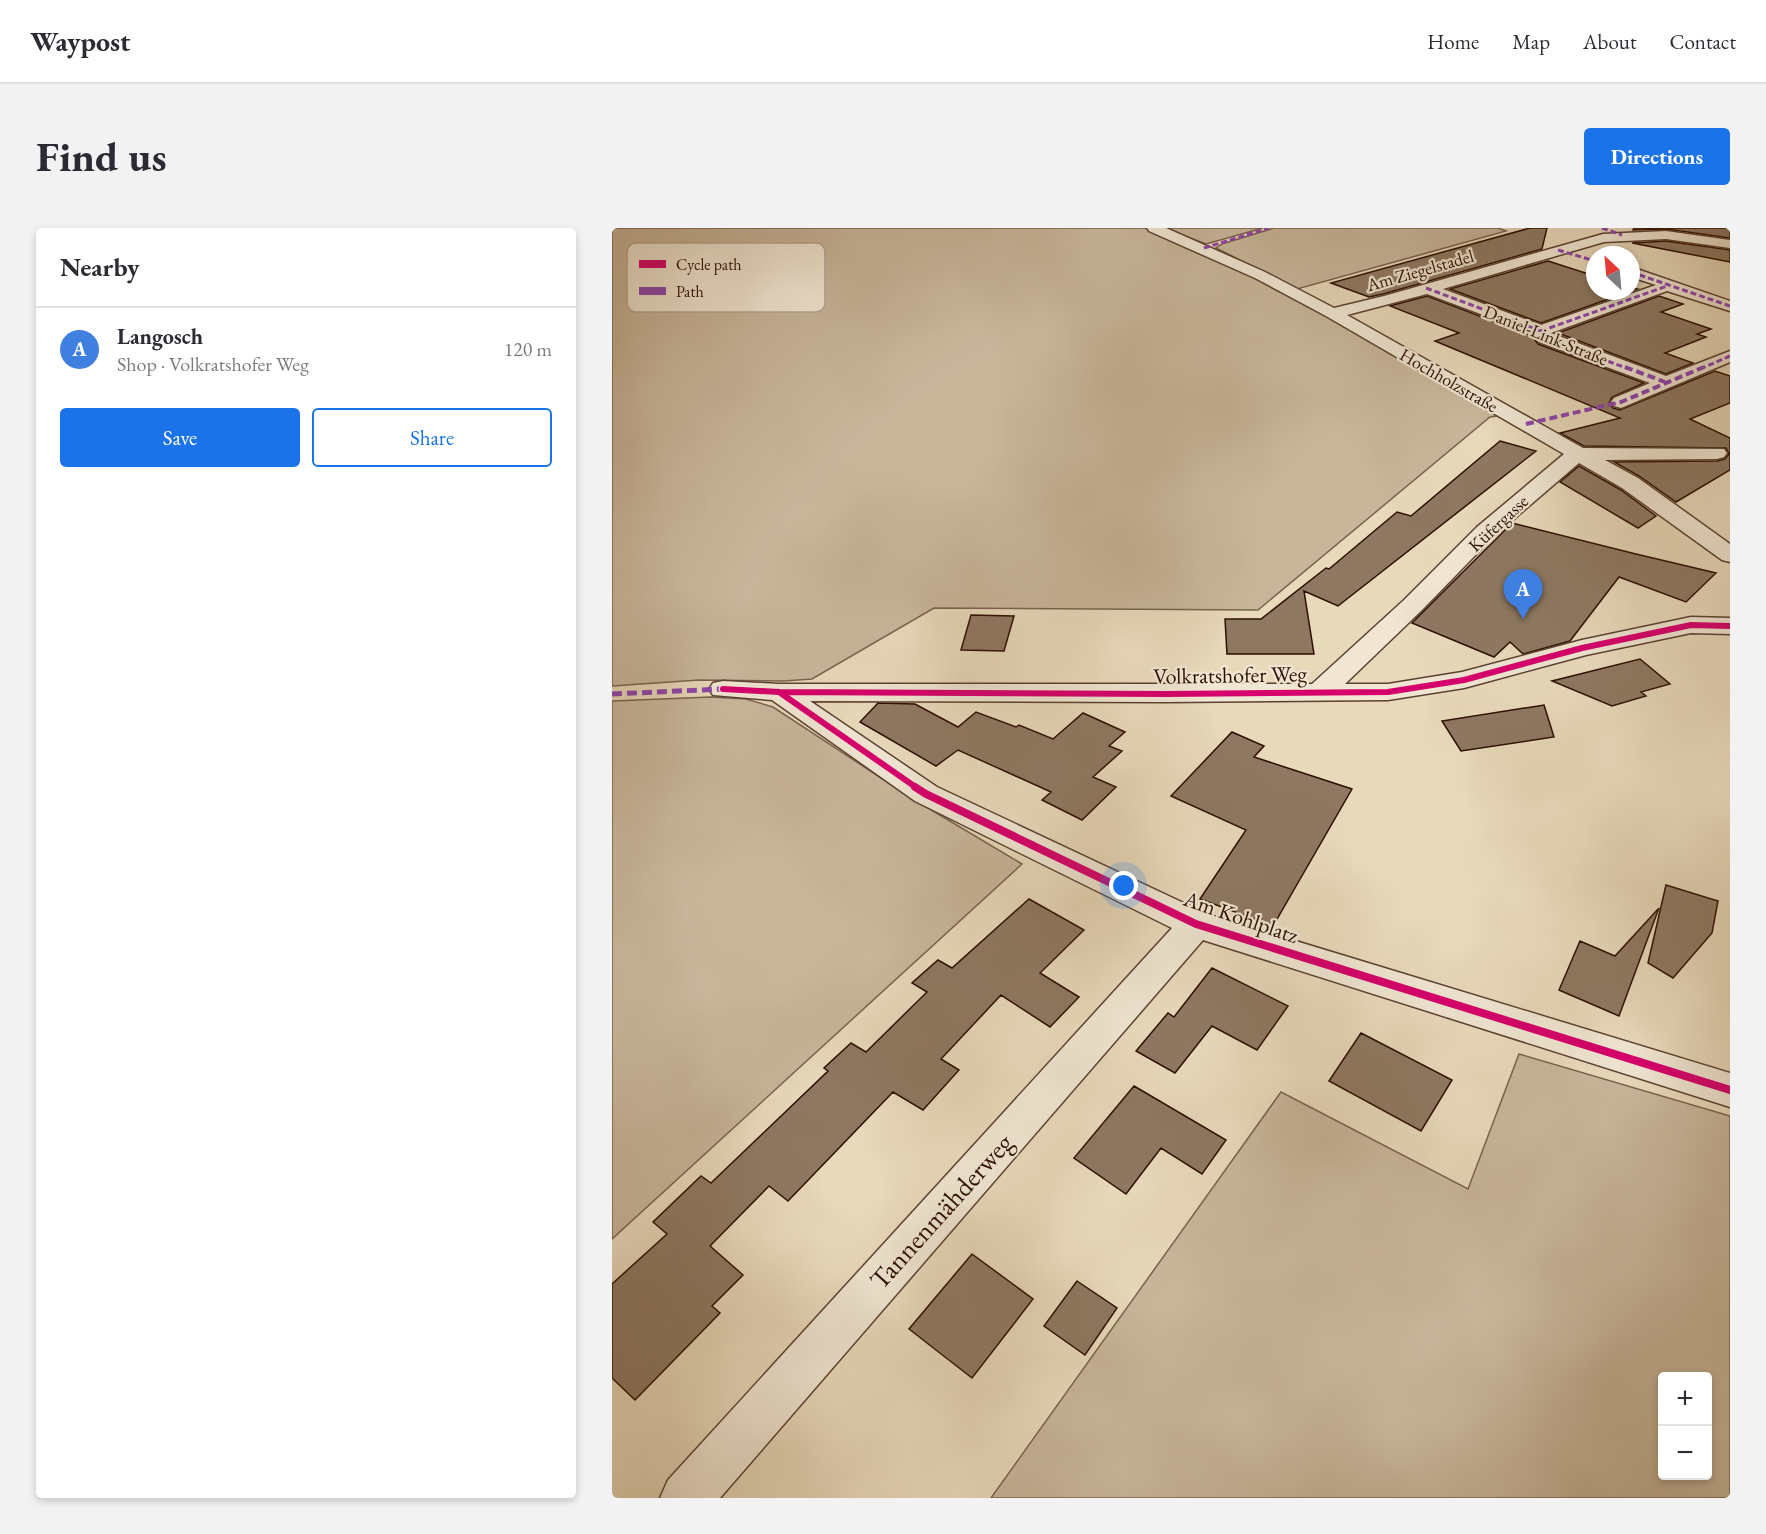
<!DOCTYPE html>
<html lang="en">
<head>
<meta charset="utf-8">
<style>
  :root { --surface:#fff; --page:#f2f2f3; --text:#2b2b33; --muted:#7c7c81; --line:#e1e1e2; --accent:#1a73e8 }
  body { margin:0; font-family:"EB Garamond",serif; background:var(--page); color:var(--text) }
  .controls { position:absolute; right:18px; bottom:18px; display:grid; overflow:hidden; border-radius:6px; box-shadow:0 3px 9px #0003 }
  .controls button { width:54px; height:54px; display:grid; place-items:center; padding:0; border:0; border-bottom:2px solid var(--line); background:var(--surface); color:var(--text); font:30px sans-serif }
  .compass { position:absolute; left:974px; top:18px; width:54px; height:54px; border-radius:50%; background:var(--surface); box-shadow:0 3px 9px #0003; rotate:334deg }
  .you { position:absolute; left:512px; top:658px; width:21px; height:21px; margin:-15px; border:4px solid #fff; border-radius:50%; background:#1a73e8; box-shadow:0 0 0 9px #1a73e833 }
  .badge { display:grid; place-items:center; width:39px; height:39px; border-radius:50%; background:var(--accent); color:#fff; font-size:20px; font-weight:700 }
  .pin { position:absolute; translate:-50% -50px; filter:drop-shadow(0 2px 3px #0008) }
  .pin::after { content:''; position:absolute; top:32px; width:21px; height:18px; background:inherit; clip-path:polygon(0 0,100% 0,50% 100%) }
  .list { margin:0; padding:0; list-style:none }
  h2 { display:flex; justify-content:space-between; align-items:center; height:78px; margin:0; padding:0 24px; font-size:26px }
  h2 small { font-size:20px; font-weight:400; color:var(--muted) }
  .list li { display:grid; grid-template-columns:39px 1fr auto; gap:18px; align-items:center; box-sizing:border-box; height:84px; padding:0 24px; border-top:2px solid var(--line) }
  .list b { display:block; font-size:22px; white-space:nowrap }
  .list p { margin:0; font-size:20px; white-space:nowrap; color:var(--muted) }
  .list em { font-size:20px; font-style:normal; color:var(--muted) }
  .actions { display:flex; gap:12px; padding:18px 24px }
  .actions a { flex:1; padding:14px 0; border:2px solid var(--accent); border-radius:6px; text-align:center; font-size:21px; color:var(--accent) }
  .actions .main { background:var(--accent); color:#fff }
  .map { position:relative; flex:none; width:1118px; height:1270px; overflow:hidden; border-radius:6px }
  header { display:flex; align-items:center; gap:36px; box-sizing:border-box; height:84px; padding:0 30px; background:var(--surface); border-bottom:2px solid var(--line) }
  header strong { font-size:28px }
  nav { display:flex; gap:33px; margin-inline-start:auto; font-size:21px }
  .intro { display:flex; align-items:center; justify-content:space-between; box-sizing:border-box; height:144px; padding:0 36px }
  h1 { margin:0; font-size:42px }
  .button { padding:15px 27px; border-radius:6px; background:var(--accent); color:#fff; font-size:21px; font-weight:700 }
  main { display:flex; gap:36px; padding:0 36px }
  aside { flex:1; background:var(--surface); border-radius:6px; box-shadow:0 3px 9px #0003 }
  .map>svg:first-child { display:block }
</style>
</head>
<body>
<header>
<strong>Waypost</strong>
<nav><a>Home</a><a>Map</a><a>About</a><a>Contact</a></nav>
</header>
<div class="intro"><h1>Find us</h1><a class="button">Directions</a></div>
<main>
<aside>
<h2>Nearby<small></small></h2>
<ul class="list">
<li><span class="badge" style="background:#3f7fe0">A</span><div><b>Langosch</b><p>Shop · Volkratshofer Weg</p></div><em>120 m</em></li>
</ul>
<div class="actions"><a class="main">Save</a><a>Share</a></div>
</aside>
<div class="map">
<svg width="1118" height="1270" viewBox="0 0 1118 1270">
  <rect width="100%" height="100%" fill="#e8d9bb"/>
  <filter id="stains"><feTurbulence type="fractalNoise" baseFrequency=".00333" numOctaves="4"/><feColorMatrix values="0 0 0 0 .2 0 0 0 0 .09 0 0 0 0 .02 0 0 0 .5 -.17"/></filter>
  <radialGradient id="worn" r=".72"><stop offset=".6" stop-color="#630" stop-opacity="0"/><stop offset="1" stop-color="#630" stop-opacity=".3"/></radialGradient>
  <!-- green -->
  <path fill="#c8b69b" stroke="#7a624e" stroke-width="1.5" fill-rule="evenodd" d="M0 0H533L669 62 840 159 886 188 878 189 646 382 322 380 200 451 172 453 87 452 0 458Z
    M552 0H651L594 16Z
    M662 0H886L894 3 685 61 604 20 610 16Z
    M99 469 134 471 161 479 301 571 410 636 0 1011V473Z
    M907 826 1118 888V1270H379L669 864 856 961ZM1050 1148H1096V1248H1050Z"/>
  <!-- building -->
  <path fill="#8e7862" stroke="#2c0e01" stroke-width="1.5" d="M918 0H935L930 21 771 66 757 69 719 55Z
    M1022 0H1118V10L1054 1 1021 2Z
    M1054 13 1118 22V34L1020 15Z
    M936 33 983 48V63H1019V60L1025 61 929 95 838 61Z
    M815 68 920 108 926 116 1032 155 1000 169 997 175 1001 180 1008 182 1103 143 1118 148V175L1078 191 1118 210V242L1064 274 1027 248 1002 234 1105 233 1113 231 1117 226 1114 220 972 218 948 205 1008 190 823 113 847 105 778 78Z
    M1047 68 1071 76 1049 84 1099 101 1085 106 1094 109 1053 125 1081 135 1054 146 946 105Z
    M888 213 924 223 726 378 692 363 702 426H615L613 391H649L714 340 717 341 785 284 799 288Z
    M967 238 1009 262 1044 288 1026 300 948 254Z
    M900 295 1024 326 1104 345 1074 374 1007 349 958 413 911 426 898 414 882 429 800 395Z
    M359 387 402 388 392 423 349 422Z
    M1028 431 1058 456 1029 464 1034 468 1000 478 940 453Z
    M266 475 303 476 346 499 364 484 404 499 407 497 441 511 471 485 513 504 497 518 510 523 481 549 504 559 470 592 430 572 439 564 346 522 324 538 248 494Z
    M932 477 942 509 849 523 830 493Z
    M620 504 652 518 642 529 740 561 661 698 588 671 634 602 559 568Z
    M1054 657 1106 673 1100 705 1061 750 1036 735Z
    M417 671 472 702 428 745 467 769 438 799 389 767 329 831 347 842 311 882 281 864 176 973 157 958 98 1018 131 1047 100 1078 108 1085 23 1172 0 1150V1056L55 1006 41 994 89 948 99 955 216 843 212 840 239 815 254 824 315 764 300 755 326 732 340 740Z
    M1047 680 1007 788 947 762 968 713 1003 728Z
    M600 740 676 778 645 822 600 798 563 845 524 823 556 785 562 789Z
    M749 805 840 852 809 903 717 853Z
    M522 858 614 912 590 946 549 920 514 966 462 930Z
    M360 1026 421 1071 360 1150 297 1101Z
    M465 1053 505 1080 473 1127 432 1098Z"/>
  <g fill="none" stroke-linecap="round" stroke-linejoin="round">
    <defs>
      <path id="minor" d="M535 0H554L653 44 722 80 772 68 991 6 1054 3 1118 12V20L1054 11 992 14 831 61 929 97 1044 57 1019 49V39L1118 73V83L1055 63 939 105 1054 148 1118 123V134L1009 180 1002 178 999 174 1002 170 1038 155 927 114 922 106 815 66 735 87 971 220 1112 221 1115 225 1112 229 1105 231 993 232 1026 250 1118 316V334L1110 332 1010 260 967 235 881 309 810 382 733 456H776L850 444 970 412 1079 389 1118 390V406L1079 405 974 427 852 460 776 472 554 474 198 473 325 559 595 686 1118 845V879L591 712 108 1270H48L56 1252 560 700 303 573 160 472 101 467 97 461 101 455 111 453 167 456H700L792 372 865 299 952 226 714 88 643 50 537 3Z"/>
    </defs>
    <!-- minor casing -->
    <use href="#minor" stroke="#5b4130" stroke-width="3"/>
    <!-- minor -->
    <use href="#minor" fill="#f0e6d3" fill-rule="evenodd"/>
    <!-- quiet-far2 -->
    <path stroke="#8e44ad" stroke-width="3" stroke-dasharray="6 3" stroke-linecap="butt" d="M990 0 1010 7
      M592 20 657 0
      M946 22 983 33
      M1019 44 1118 78
      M814 60 929 103 933 110 1017 141
      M929 103 1055 58
      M1088 141 1118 128"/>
    <!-- quiet-far1 -->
    <path stroke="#8e44ad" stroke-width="4" stroke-dasharray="8 4" stroke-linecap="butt" d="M1013 139 1053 154
      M914 196 1009 174 1092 139"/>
    <!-- quiet -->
    <path stroke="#8e44ad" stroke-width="5" stroke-dasharray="10 5" stroke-linecap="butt" d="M0 466 111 461"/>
    <defs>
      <path id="cycleway-far1" d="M111 461 167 464 554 466 776 464 852 452 970 420 1079 397 1118 398
        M167 464 305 560"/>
      <path id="cycleway" d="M303 559 314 566 584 696 1118 862"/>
    </defs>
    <!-- cycleway-far1 casing -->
    <use href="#cycleway-far1" stroke="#f0e6d3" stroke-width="9"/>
    <!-- cycleway casing -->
    <use href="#cycleway" stroke="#f0e6d3" stroke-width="12"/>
    <!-- cycleway-far1 -->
    <use href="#cycleway-far1" stroke="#d6006c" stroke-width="6"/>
    <!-- cycleway -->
    <use href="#cycleway" stroke="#d6006c" stroke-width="8"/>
  </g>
  <g text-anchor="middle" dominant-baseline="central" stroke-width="4.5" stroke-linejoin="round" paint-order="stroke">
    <!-- far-street labels -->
    <g font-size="18" fill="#2c0e01" stroke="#f0e6d3">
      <text transform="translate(808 42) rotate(-16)">Am Ziegelstadel</text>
      <text transform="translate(934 107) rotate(22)">Daniel-Link-Straße</text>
      <text transform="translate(837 152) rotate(30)">Hochholzstraße</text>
      <text transform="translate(886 295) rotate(-43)">Küfergasse</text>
    </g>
    <!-- street labels -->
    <g font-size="22" fill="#2c0e01" stroke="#f0e6d3">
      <text transform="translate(618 447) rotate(-1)">Volkratshofer Weg</text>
      <text transform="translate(629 689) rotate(19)">Am Kohlplatz</text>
    </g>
    <!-- near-street labels -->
    <g font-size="27" fill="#2c0e01" stroke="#f0e6d3">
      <text transform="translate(329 983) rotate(-48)">Tannenmähderweg</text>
    </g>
  </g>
  <!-- legend -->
  <rect x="15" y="15" width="198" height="69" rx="9" fill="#f0e6d3" stroke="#b5a594" stroke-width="1.5"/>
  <rect x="27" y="32" width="27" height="8" fill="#d6006c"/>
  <rect x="27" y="59" width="27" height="8" fill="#8e44ad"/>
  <g font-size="16" fill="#2c0e01">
    <text x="64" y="42">Cycle path</text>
    <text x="64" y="69">Path</text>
  </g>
  <rect width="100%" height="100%" filter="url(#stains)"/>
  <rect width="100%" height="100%" fill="url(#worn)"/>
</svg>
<div class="controls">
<button>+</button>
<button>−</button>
</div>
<svg class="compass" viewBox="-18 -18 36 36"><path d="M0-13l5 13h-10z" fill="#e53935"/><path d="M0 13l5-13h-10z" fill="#7c7c81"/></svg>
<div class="you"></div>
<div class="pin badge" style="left:911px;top:391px;background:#3f7fe0">A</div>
</div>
</main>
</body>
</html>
